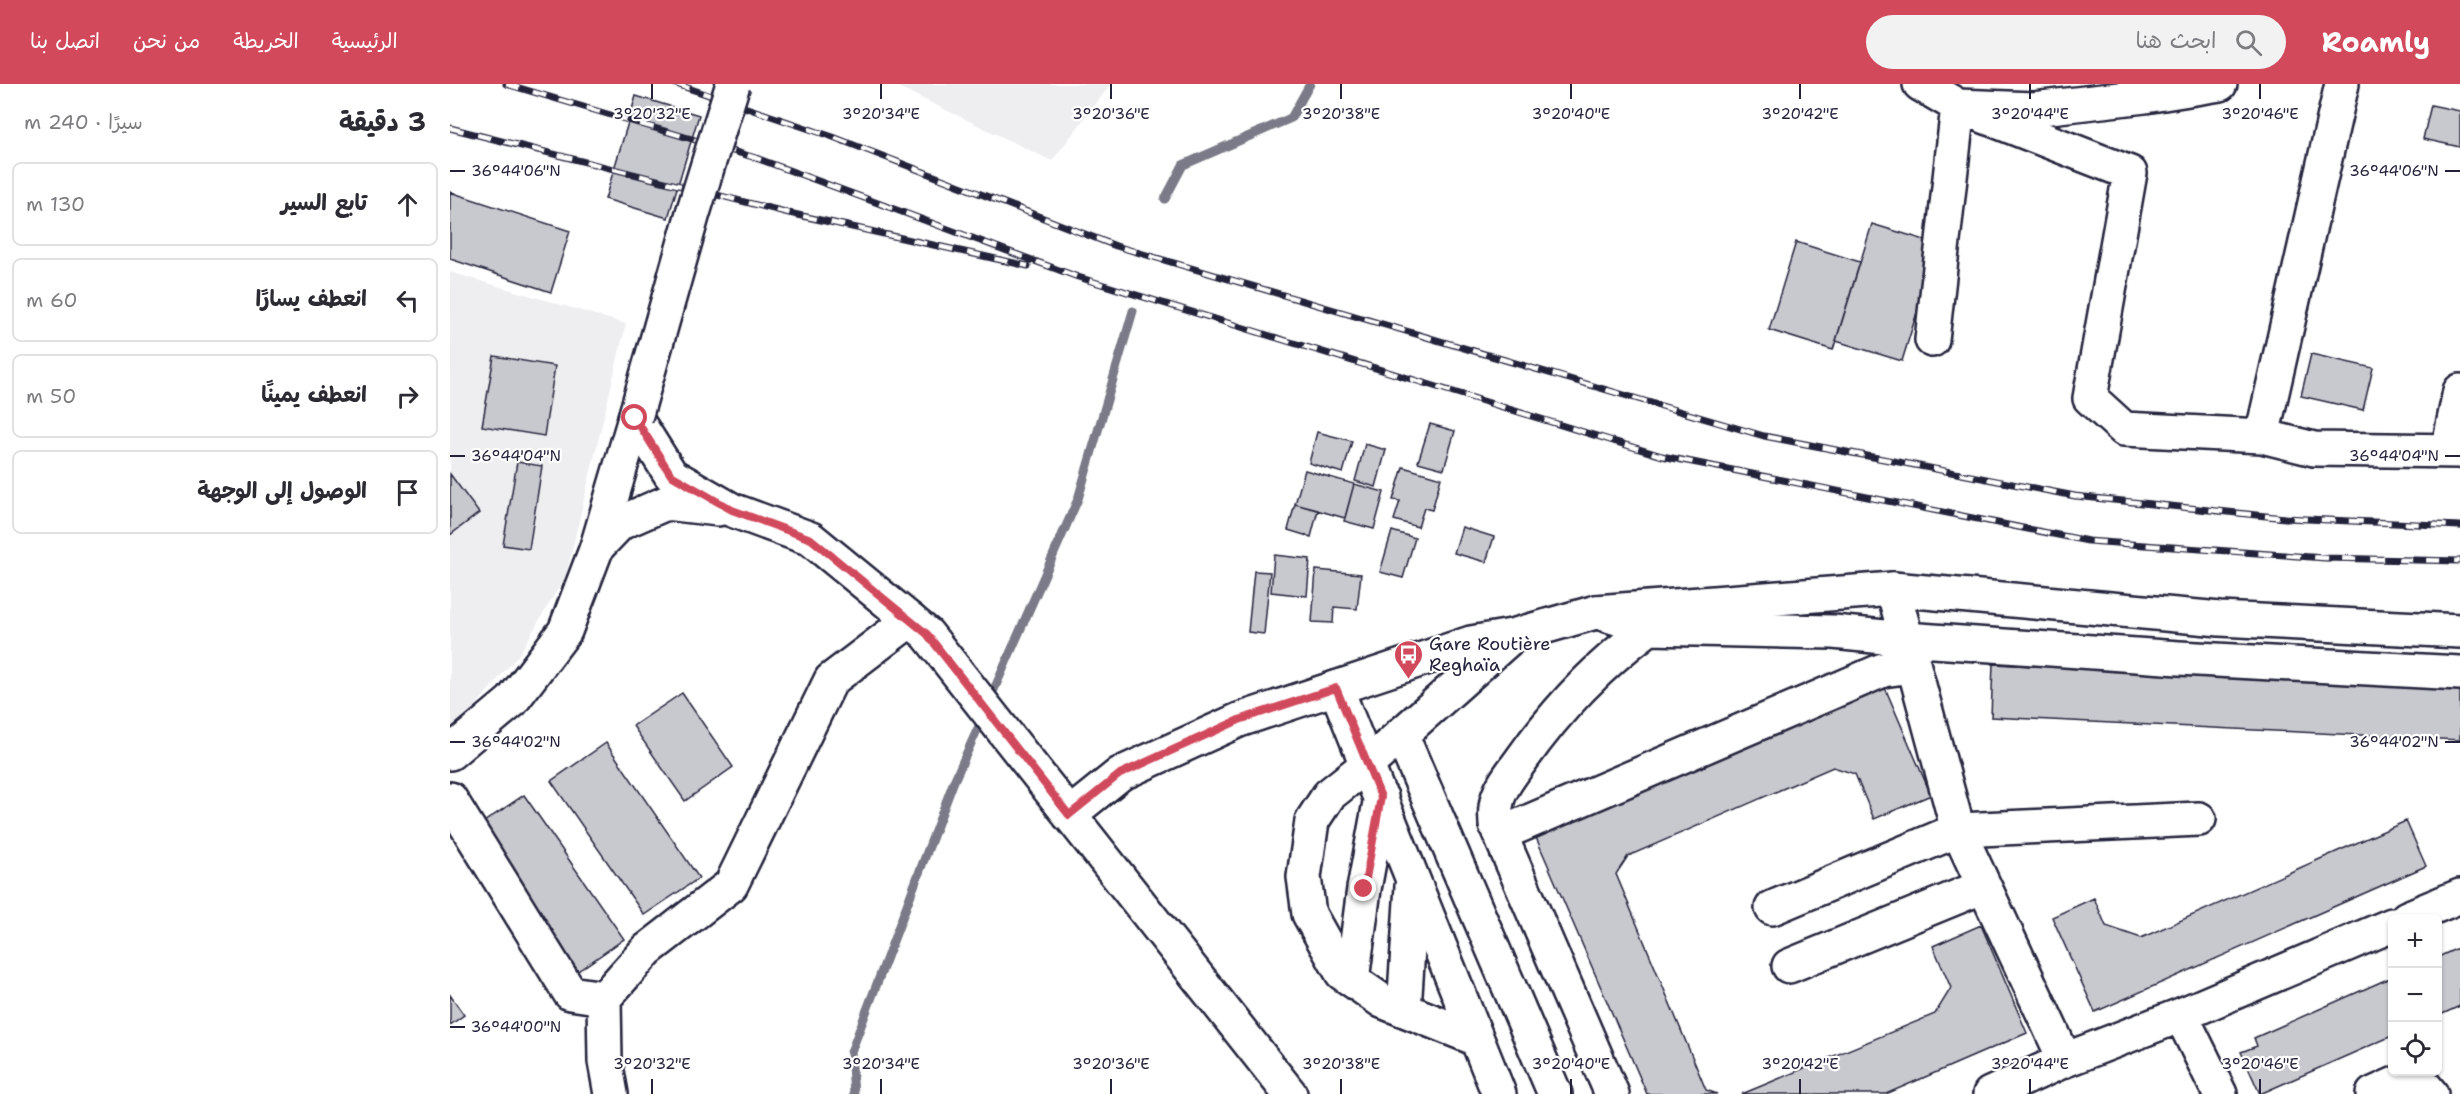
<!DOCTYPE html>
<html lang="ar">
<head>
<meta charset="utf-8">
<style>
  :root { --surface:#fff; --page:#f2f2f3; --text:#2b2b33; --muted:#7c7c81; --line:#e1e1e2; --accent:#d1495b }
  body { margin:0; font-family:"Shantell Sans","Playpen Sans Arabic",sans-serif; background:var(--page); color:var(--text); direction:rtl }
  .controls { position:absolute; right:18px; bottom:18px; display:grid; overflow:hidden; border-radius:9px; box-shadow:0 2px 4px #0004 }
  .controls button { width:54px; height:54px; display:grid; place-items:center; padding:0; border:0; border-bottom:2px solid var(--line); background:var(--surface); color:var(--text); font:30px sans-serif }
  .stop { position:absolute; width:18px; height:18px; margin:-14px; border:4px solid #d1495b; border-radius:50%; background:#fff }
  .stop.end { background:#d1495b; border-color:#fff; box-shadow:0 2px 6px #0008 }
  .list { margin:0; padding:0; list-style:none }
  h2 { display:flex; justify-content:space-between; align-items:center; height:78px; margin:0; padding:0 24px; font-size:26px }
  h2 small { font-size:20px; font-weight:400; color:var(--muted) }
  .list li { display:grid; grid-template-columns:39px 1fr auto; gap:18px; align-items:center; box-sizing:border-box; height:84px; margin:0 12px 12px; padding:0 12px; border:2px solid var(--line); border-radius:9px }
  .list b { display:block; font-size:22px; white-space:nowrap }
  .list em { font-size:20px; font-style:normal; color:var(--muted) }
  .icon { flex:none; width:33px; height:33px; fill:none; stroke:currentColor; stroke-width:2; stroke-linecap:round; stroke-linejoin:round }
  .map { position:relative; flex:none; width:2010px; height:1010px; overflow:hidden; direction:ltr }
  header { display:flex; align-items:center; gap:36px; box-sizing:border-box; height:84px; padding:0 30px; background:var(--accent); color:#fff }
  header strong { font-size:28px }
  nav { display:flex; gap:33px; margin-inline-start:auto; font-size:21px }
  .search { width:420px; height:54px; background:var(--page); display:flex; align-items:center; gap:15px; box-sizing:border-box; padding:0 21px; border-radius:33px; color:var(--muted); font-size:22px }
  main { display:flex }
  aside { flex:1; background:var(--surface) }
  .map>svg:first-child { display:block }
</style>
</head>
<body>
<header>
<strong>Roamly</strong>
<div class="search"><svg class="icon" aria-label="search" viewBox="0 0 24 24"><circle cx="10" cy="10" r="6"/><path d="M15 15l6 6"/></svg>ابحث هنا</div>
<nav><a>الرئيسية</a><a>الخريطة</a><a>من نحن</a><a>اتصل بنا</a></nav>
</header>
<main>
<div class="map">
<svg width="2010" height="1010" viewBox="0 0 2010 1010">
  <rect width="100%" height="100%" fill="#fff"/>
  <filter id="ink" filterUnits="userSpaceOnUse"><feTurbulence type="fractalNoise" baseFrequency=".0167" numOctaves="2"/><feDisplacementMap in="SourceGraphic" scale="12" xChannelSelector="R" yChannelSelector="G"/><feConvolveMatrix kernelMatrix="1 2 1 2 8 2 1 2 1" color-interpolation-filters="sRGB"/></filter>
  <g filter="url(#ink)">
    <!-- built -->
    <path fill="#eeeef1" d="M442 0H661L602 77Z
      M0 188 176 240 116 491 70 569 0 652Z"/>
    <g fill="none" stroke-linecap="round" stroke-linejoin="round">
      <!-- stream -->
      <path stroke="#7a7a88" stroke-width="9" d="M715 115 733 81 841 34 860 0
        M539 617 628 415 683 227
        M404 1010 401 968 504 697 533 633"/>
    </g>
    <!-- building -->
    <path fill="#c8c8cf" stroke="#22223b" stroke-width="1.5" d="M186 12 249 31 218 134 155 115Z
      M1981 21 2010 27V63L1973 55Z
      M0 108 120 147 101 208 0 175Z
      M1422 140 1488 160 1452 277 1386 257Z
      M1346 158 1410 178 1383 266 1319 246Z
      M1861 270 1923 284 1913 326 1851 312Z
      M44 272 105 282 94 352 32 342Z
      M980 340 1005 347 994 385 968 378Z
      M867 348 902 357 893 389 859 379Z
      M915 360 936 366 926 403 905 397Z
      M67 378 92 382 79 465 53 461Z
      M953 383 991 394 982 426 974 424 968 443 944 436 950 417 943 416Z
      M855 386 904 400 895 434 845 420Z
      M0 390 29 429 0 451Z
      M904 400 934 408 924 445 894 437Z
      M845 420 868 426 861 453 838 446Z
      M1012 443 1044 453 1036 478 1004 469Z
      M942 447 965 454 953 494 930 488Z
      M824 471 860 475 857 512 821 508Z
      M866 486 911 490 907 525 884 523 883 539 862 538Z
      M804 487 820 488 814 550 798 548Z
      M1543 580 2010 603V656L1541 633Z
      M1430 592 1481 711 1424 735 1405 690 1383 683 1178 772 1166 790 1256 1006 1267 1010H1197L1081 742Z
      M232 609 283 683 235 717 183 642Z
      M156 659 249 794 194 831 101 697Z
      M74 711 174 855 128 887 28 742Z
      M1956 737 1976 782 1645 928 1602 833 1644 814 1656 842 1691 854Z
      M1531 841 1577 949 1436 1010H1292L1485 930 1501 904 1483 862Z
      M2010 863V922L1988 932V873Z
      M1942 893V952L1810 1010 1791 968 1807 962 1804 954Z
      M0 911 14 931 0 941Z"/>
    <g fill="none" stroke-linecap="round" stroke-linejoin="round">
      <defs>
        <path id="minor" d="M1470 0 1508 22 1583 25 1695 12 1770 0
          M1482 256 1508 22 1680 89 1640 314 1674 345 1812 352 1864 365 2010 367
          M1812 352 1892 0
          M1998 367 2010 307
          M1443 505 1508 746 1615 976
          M1148 528 1199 544 1383 548 1455 555 1729 574 2010 589
          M886 604 1049 1010
          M951 650 1105 1010
          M0 669 62 617 115 547 147 463 185 334
          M0 715 120 909 154 914
          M1050 750 1433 586 1462 582
          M1322 824 1508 746 1749 735
          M1957 834 2010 812
          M1339 882 1534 802
          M902 896 914 805 931 713
          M954 926 962 802
          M1731 931 1770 1010
          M1027 955 932 917 892 889 859 830 854 793 862 737 879 711 918 680 1062 552
          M161 1010 155 977 154 914 197 866 281 801 381 596 460 536
          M1162 1010 1046 741C1046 735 1045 729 1046 723 1048 705 1062 689 1072 675 1108 624 1149 581 1199 544
          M1540 1010 1615 976 1731 931 1942 841
          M1923 1010 1954 996 1971 998 1981 1010"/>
        <path id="major" d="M185 334 221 391 282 426 361 455 477 550 840 1010
          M147 463 170 439 216 419 268 425
          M619 731 670 690 789 636 1021 559 1062 552 1146 528 1443 505 1770 535 2010 547"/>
      </defs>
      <!-- minor casing -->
      <use href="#minor" stroke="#22223b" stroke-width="38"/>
      <!-- major casing -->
      <use href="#major" stroke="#22223b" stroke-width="38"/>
      <!-- minor -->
      <use href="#minor" stroke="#fff" stroke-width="33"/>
      <!-- major -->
      <use href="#major" stroke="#fff" stroke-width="33"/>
      <defs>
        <path id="rail" d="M56 0 306 74 628 193 1212 372 1638 457 1875 474 2010 477
          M226 0 383 53 666 162 1314 352 1625 412 1835 434 2010 442
          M0 44 339 129 578 182"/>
      </defs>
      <!-- rail casing -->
      <use href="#rail" stroke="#22223b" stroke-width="7"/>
      <!-- rail -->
      <use href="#rail" stroke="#fff" stroke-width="4.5" stroke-dasharray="14" stroke-linecap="butt"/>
      <defs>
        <path id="major-bridge" d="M185 334 243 129 283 0"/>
      </defs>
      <!-- major-bridge casing -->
      <use href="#major-bridge" stroke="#22223b" stroke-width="38" stroke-linecap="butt"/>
      <!-- major-bridge -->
      <use href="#major-bridge" stroke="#fff" stroke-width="33"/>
    </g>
  </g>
  <g fill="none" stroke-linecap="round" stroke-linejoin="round" filter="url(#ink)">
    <!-- route -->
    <path stroke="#d1495b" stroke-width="8" d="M185 334 221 391 282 426 361 455 477 550 619 731 670 690 789 636 886 604 931 713 914 805"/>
  </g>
  <!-- ticks -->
  <path fill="none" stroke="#22223b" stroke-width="2" d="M202 0V15M431 0V15M661 0V15M891 0V15M1121 0V15M1350 0V15M1580 0V15M1810 0V15M0 87H15M1995 87H2010M0 372H15M1995 372H2010M0 658H15M1995 658H2010M0 943H15M202 995V1010M431 995V1010M661 995V1010M891 995V1010M1121 995V1010M1350 995V1010M1580 995V1010M1810 995V1010"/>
  <!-- icons -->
  <defs>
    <symbol id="bus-pin" viewBox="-11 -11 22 30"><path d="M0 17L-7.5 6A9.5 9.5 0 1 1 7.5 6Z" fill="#d1495b" stroke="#fff"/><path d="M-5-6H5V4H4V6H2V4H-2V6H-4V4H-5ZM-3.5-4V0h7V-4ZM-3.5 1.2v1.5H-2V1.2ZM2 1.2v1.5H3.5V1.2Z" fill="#fff"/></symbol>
  </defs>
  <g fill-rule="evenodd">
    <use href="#bus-pin" x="942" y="554" width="33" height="45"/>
  </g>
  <g text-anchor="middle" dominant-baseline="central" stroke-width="4.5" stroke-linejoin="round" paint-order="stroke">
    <!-- poi labels -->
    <g font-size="18" fill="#22223b" stroke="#fff" text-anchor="start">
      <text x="979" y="560">Gare Routière<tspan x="979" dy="21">Reghaïa</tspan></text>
    </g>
  </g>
  <g font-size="15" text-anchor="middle" fill="#22223b" stroke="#fff" stroke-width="4.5" stroke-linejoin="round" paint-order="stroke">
    <text x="202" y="35">3°20'32"E</text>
    <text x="431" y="35">3°20'34"E</text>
    <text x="661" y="35">3°20'36"E</text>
    <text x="891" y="35">3°20'38"E</text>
    <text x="1121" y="35">3°20'40"E</text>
    <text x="1350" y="35">3°20'42"E</text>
    <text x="1580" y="35">3°20'44"E</text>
    <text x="1810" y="35">3°20'46"E</text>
    <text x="66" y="92">36°44'06"N</text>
    <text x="1944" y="92">36°44'06"N</text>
    <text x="66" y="377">36°44'04"N</text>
    <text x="1944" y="377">36°44'04"N</text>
    <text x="66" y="663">36°44'02"N</text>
    <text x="1944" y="663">36°44'02"N</text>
    <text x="66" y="948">36°44'00"N</text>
    <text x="202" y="985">3°20'32"E</text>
    <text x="431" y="985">3°20'34"E</text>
    <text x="661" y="985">3°20'36"E</text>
    <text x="891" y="985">3°20'38"E</text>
    <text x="1121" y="985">3°20'40"E</text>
    <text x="1350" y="985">3°20'42"E</text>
    <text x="1580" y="985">3°20'44"E</text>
    <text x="1810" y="985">3°20'46"E</text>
  </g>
</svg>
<div class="controls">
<button>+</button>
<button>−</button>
<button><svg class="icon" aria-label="locate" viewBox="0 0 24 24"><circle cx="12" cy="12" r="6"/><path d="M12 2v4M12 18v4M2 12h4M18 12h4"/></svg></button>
</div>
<div class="stop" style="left:185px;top:334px"></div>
<div class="stop end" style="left:914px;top:805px"></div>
</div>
<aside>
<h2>3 دقيقة<small>سيرًا · 240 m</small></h2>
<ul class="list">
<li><svg class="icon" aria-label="ahead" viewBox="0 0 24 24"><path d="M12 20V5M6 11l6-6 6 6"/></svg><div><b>تابع السير</b></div><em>130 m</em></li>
<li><svg class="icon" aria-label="left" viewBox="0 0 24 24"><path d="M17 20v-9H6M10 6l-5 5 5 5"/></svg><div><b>انعطف يسارًا</b></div><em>60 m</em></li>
<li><svg class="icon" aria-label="right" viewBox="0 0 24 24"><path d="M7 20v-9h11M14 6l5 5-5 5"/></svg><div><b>انعطف يمينًا</b></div><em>50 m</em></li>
<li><svg class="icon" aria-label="arrive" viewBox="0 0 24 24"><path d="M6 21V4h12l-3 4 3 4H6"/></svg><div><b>الوصول إلى الوجهة</b></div></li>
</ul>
</aside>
</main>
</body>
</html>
